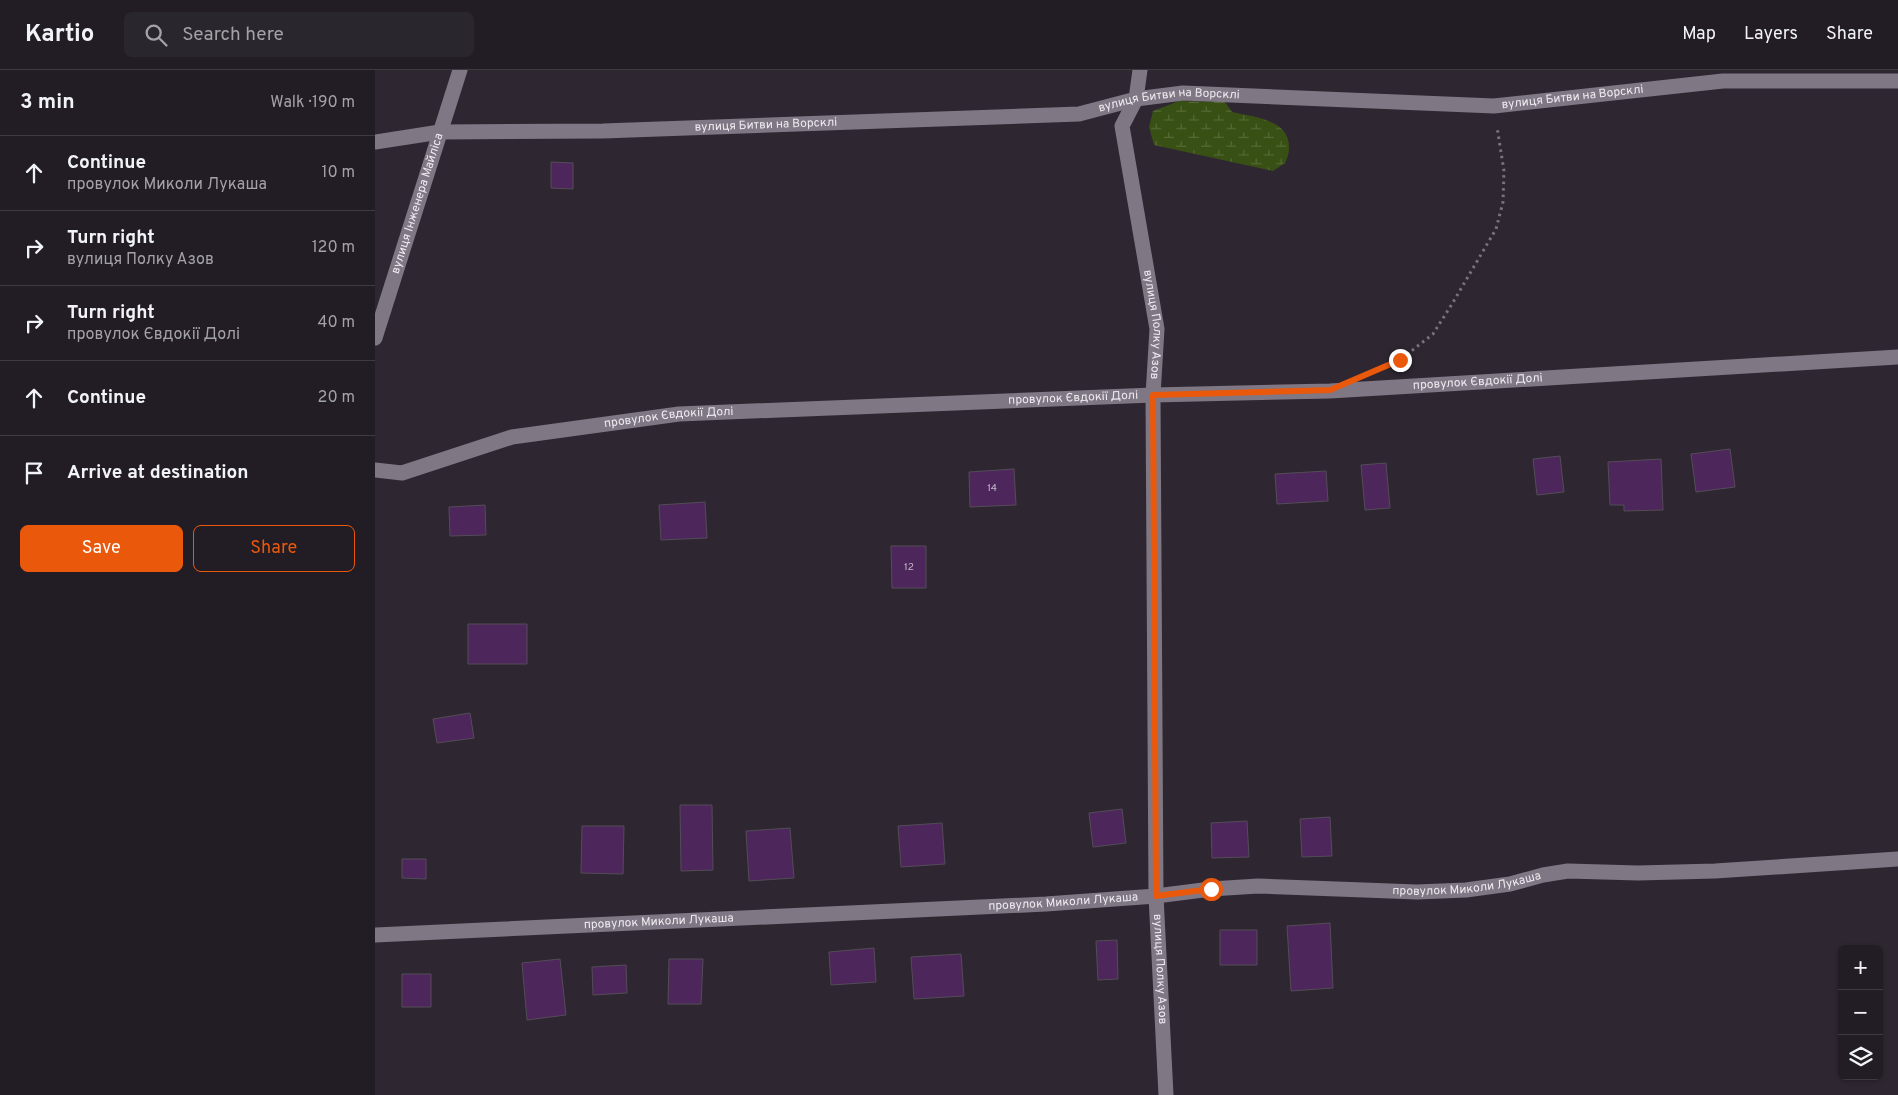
<!DOCTYPE html>
<html lang="en">
<head>
<meta charset="utf-8">
<style>
  :root { --surface:#221d25; --page:#2a262d; --text:#f1f3f6; --muted:#a2a2a7; --line:#3f3b42; --accent:#ea580c }
  body { margin:0; font-family:Overpass,sans-serif; background:var(--page); color:var(--text) }
  .controls { position:absolute; right:15px; bottom:15px; display:grid; overflow:hidden; border-radius:8px; box-shadow:0 1px 4px #0004 }
  .controls button { width:45px; height:45px; display:grid; place-items:center; padding:0; border:0; border-bottom:1px solid var(--line); background:var(--surface); color:var(--text); font:25px sans-serif }
  .stop { position:absolute; width:15px; height:15px; margin:-11px; border:4px solid #ea580c; border-radius:50%; background:#fff }
  .stop.end { background:#ea580c; border-color:#fff; box-shadow:0 1px 5px #0008 }
  .list { margin:0; padding:0; list-style:none }
  h2 { display:flex; justify-content:space-between; align-items:center; height:65px; margin:0; padding:0 20px; font-size:21px }
  h2 small { font-size:16px; font-weight:400; color:var(--muted) }
  .list li { display:grid; grid-template-columns:32px 1fr auto; gap:15px; align-items:center; box-sizing:border-box; height:75px; padding:0 20px; border-top:1px solid var(--line) }
  .list b { display:block; font-size:19px; white-space:nowrap }
  .list p { margin:0; font-size:16px; white-space:nowrap; color:var(--muted) }
  .list em { font-size:16px; font-style:normal; color:var(--muted) }
  .actions { display:flex; gap:10px; padding:15px 20px }
  .actions a { flex:1; padding:11px 0; border:1px solid var(--accent); border-radius:8px; text-align:center; font-size:18px; color:var(--accent) }
  .actions .main { background:var(--accent); color:#fff }
  .icon { flex:none; width:28px; height:28px; fill:none; stroke:currentColor; stroke-width:2; stroke-linecap:round; stroke-linejoin:round }
  .map { position:relative; flex:none; width:1523px; height:1025px; overflow:hidden }
  header { display:flex; align-items:center; gap:30px; box-sizing:border-box; height:70px; padding:0 25px; background:var(--surface); border-bottom:1px solid var(--line) }
  header strong { font-size:24px }
  nav { display:flex; gap:28px; margin-inline-start:auto; font-size:18px }
  .search { width:350px; height:45px; background:var(--page); display:flex; align-items:center; gap:12px; box-sizing:border-box; padding:0 18px; border-radius:8px; color:var(--muted); font-size:19px }
  main { display:flex }
  aside { flex:1; background:var(--surface) }
  .map>svg:first-child { display:block }
</style>
</head>
<body>
<header>
<strong>Kartio</strong>
<div class="search"><svg class="icon" aria-label="search" viewBox="0 0 24 24"><circle cx="10" cy="10" r="6"/><path d="M15 15l6 6"/></svg>Search here</div>
<nav><a>Map</a><a>Layers</a><a>Share</a></nav>
</header>
<main>
<aside>
<h2>3 min<small>Walk · 190 m</small></h2>
<ul class="list">
<li><svg class="icon" aria-label="ahead" viewBox="0 0 24 24"><path d="M12 20V5M6 11l6-6 6 6"/></svg><div><b>Continue</b><p>провулок Миколи Лукаша</p></div><em>10 m</em></li>
<li><svg class="icon" aria-label="right" viewBox="0 0 24 24"><path d="M7 20v-9h11M14 6l5 5-5 5"/></svg><div><b>Turn right</b><p>вулиця Полку Азов</p></div><em>120 m</em></li>
<li><svg class="icon" aria-label="right" viewBox="0 0 24 24"><path d="M7 20v-9h11M14 6l5 5-5 5"/></svg><div><b>Turn right</b><p>провулок Євдокії Долі</p></div><em>40 m</em></li>
<li><svg class="icon" aria-label="ahead" viewBox="0 0 24 24"><path d="M12 20V5M6 11l6-6 6 6"/></svg><div><b>Continue</b></div><em>20 m</em></li>
<li><svg class="icon" aria-label="arrive" viewBox="0 0 24 24"><path d="M6 21V4h12l-3 4 3 4H6"/></svg><div><b>Arrive at destination</b></div></li>
</ul>
<div class="actions"><a class="main">Save</a><a>Share</a></div>
</aside>
<div class="map">
<svg width="1523" height="1025" viewBox="0 0 1523 1025">
  <defs>
    <pattern id="wetland-marsh" width="20" height="14" patternUnits="userSpaceOnUse" patternTransform="scale(1.25)"><rect width="20" height="14" fill="#385013"/><path d="M1 5h8M5 5V1M11 12h8M15 12V8" fill="none" stroke="#556936"/></pattern>
  </defs>
  <rect width="100%" height="100%" fill="#2e2731"/>
  <!-- wetland -->
  <path fill="url(#wetland-marsh)" d="M804 31 850 32 857 42C878 47 915 49 914 78 914 83 912 89 910 93L898 101 779 75 774 57 778 41Z"/>
  <!-- building -->
  <path fill="#4d265b" stroke="#544c57" d="M176 92 198 93V119L176 118Z
    M1355 379 1360 417 1321 422 1316 384Z
    M1185 386 1189 422 1162 425 1158 389Z
    M1286 389 1288 440 1249 441V435H1235L1233 392Z
    M1011 393 1015 438 990 440 986 395Z
    M639 399 641 435 595 437 594 402Z
    M951 401 953 431 902 434 900 404Z
    M330 432 332 468 286 470 284 435Z
    M110 435 111 465 75 466 74 437Z
    M516 476H551V518H517Z
    M93 554H152V594H93Z
    M95 643 99 668 62 673 58 649Z
    M305 735H337L338 800 306 801Z
    M747 739 751 773 718 777 714 743Z
    M955 747 957 786 927 787 925 749Z
    M872 751 874 787 837 788 836 753Z
    M567 753 570 794 526 797 523 756Z
    M207 756H249L248 804 206 803Z
    M415 758 419 808 374 811 371 761Z
    M27 789H51V809L27 808Z
    M955 853 958 918 916 921 912 856Z
    M845 860H882V895H845Z
    M742 870 743 909 723 910 721 871Z
    M499 878 501 912 456 915 454 882Z
    M586 884 589 926 539 929 536 887Z
    M185 889 191 945 152 950 147 893Z
    M294 889H328L326 934H293Z
    M251 895 252 923 218 925 217 897Z
    M27 904H56V937H27Z"/>
  <g fill="none" stroke-linecap="round" stroke-linejoin="round">
    <!-- path -->
    <path stroke="#79737b" stroke-width="3" stroke-dasharray="2.5 4" stroke-linecap="butt" d="M1015 294 1025 290 1058 264 1077 234 1121 159 1128 132 1129 101 1122 57"/>
    <!-- lane -->
    <path stroke="#7f7783" stroke-width="15" d="M0 72 65 62"/>
    <!-- street -->
    <g stroke="#7f7783" stroke-width="15">
      <path id="s1" d="M765 0 761 29 747 56 782 259 778 325 781 826 791 1025"/>
      <path id="s2" d="M65 62 228 61 704 44 761 29 808 23 1119 36 1348 11H1523"/>
      <path id="s3" d="M0 400 27 403 137 367 304 344 778 325 955 321 1523 287"/>
      <path id="s4" d="M0 865 671 834 781 826 836 819 883 816 1042 822 1091 820 1135 814 1168 805 1193 801 1263 803 1340 801 1523 789"/>
    </g>
    <!-- secondary -->
    <path stroke="#7f7783" stroke-width="15" id="s5" d="M0 268 85 0"/>
  </g>
  <g fill="none" stroke-linecap="round" stroke-linejoin="round">
    <!-- route -->
    <path stroke="#ea580c" stroke-width="6" d="M836 819 781 826 778 325 955 320 1025 290"/>
  </g>
  <g text-anchor="middle" dominant-baseline="central" stroke-width="4" stroke-linejoin="round" paint-order="stroke">
    <!-- number labels -->
    <g font-size="10" fill="#c6bacc">
      <text x="617" y="418">14</text>
      <text x="534" y="497">12</text>
    </g>
    <!-- street labels -->
    <g font-size="12" fill="#efebf1" stroke="#2e2731">
      <text stroke="none"><textPath href="#s2" startOffset="1136">вулиця Битви на Ворсклі</textPath></text>
      <text stroke="none"><textPath href="#s2" startOffset="731">вулиця Битви на Ворсклі</textPath></text>
      <text stroke="none"><textPath href="#s2" startOffset="326">вулиця Битви на Ворсклі</textPath></text>
      <text stroke="none"><textPath href="#s5" startOffset="141">вулиця Інженера Майліса</textPath></text>
      <text stroke="none"><textPath href="#s1" startOffset="261">вулиця Полку Азов</textPath></text>
      <text stroke="none"><textPath href="#s3" startOffset="1111">провулок Євдокії Долі</textPath></text>
      <text stroke="none"><textPath href="#s3" startOffset="706">провулок Євдокії Долі</textPath></text>
      <text stroke="none"><textPath href="#s3" startOffset="301">провулок Євдокії Долі</textPath></text>
      <text stroke="none"><textPath href="#s4" startOffset="1094">провулок Миколи Лукаша</textPath></text>
      <text stroke="none"><textPath href="#s4" startOffset="689">провулок Миколи Лукаша</textPath></text>
      <text stroke="none"><textPath href="#s4" startOffset="284">провулок Миколи Лукаша</textPath></text>
      <text stroke="none"><textPath href="#s1" startOffset="906">вулиця Полку Азов</textPath></text>
    </g>
  </g>
</svg>
<div class="controls">
<button>+</button>
<button>−</button>
<button><svg class="icon" aria-label="layers" viewBox="0 0 24 24"><path d="M12 4l9 5-9 5-9-5zM3 14l9 5 9-5"/></svg></button>
</div>
<div class="stop" style="left:836px;top:819px"></div>
<div class="stop end" style="left:1025px;top:290px"></div>
</div>
</main>
</body>
</html>
